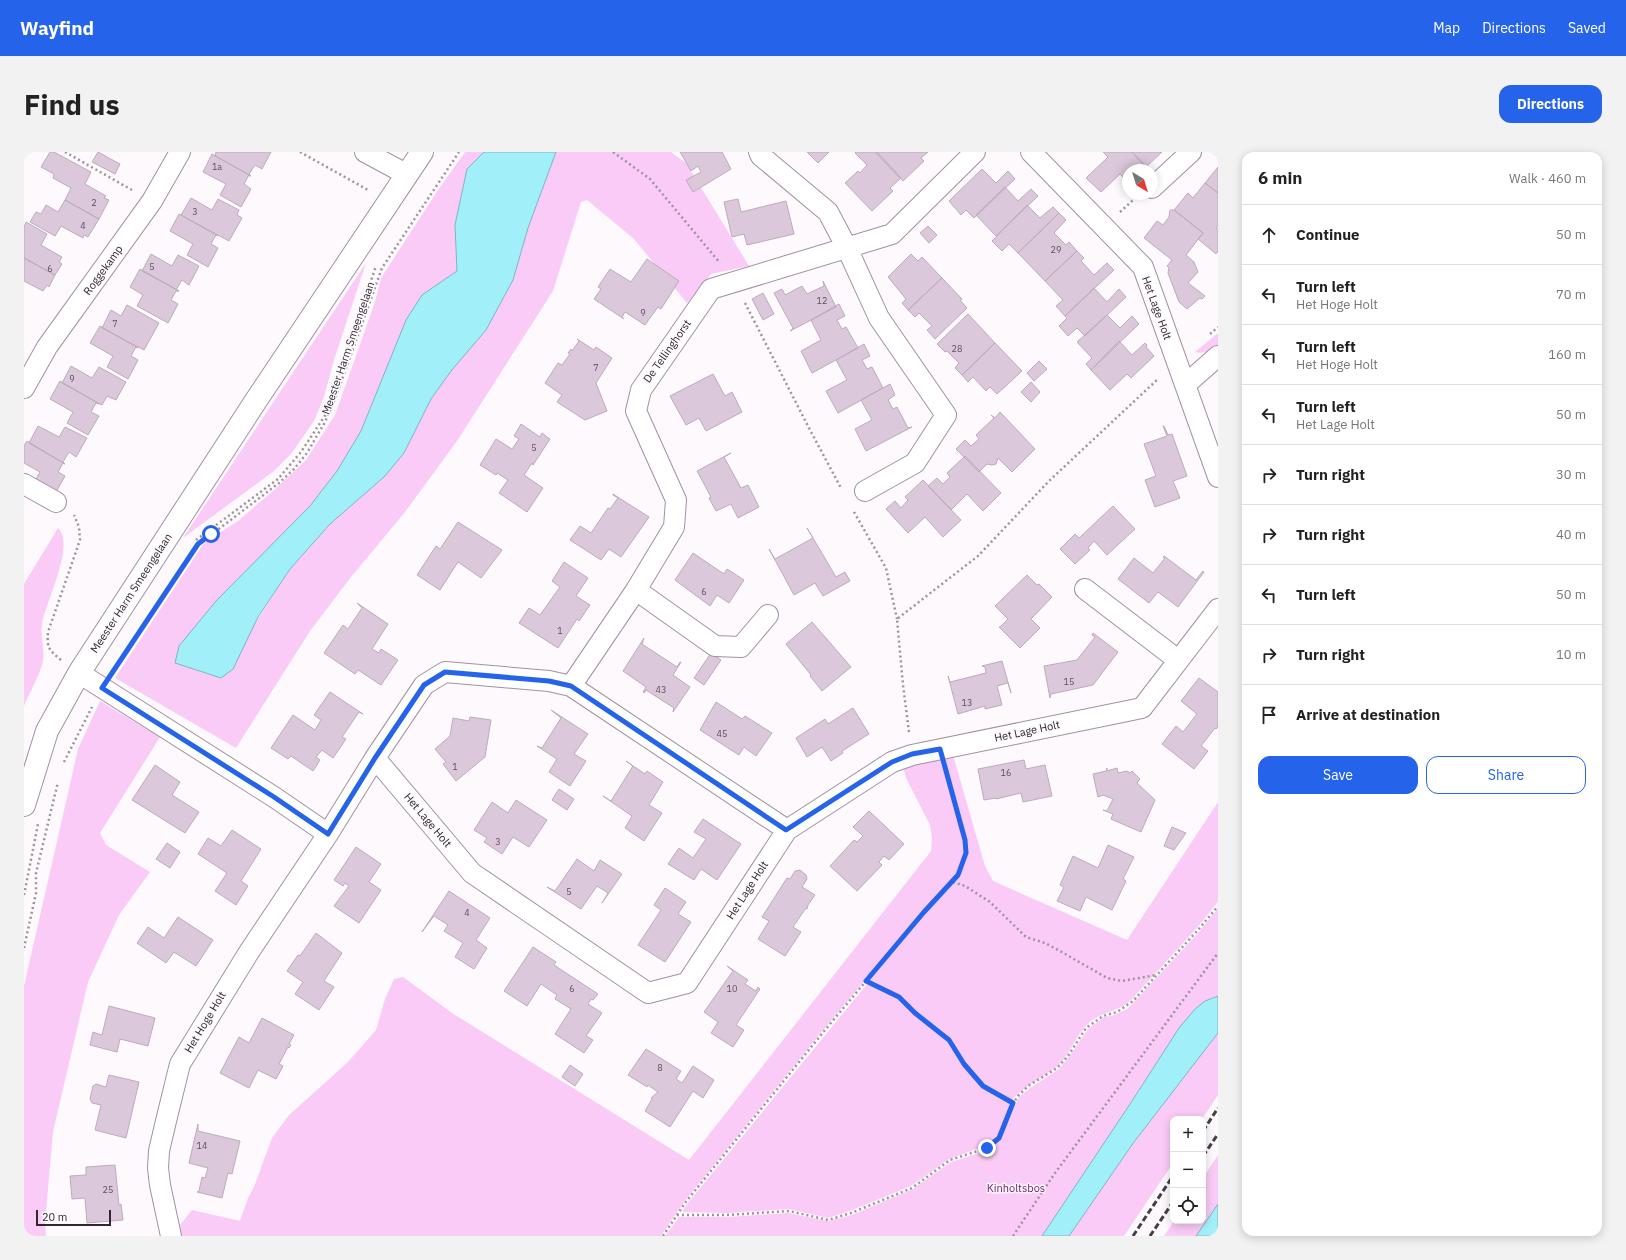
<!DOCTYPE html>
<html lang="en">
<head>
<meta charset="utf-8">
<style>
  :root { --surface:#fff; --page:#f2f2f2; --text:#222; --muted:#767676; --line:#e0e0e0; --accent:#2563eb }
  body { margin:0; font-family:"IBM Plex Sans",sans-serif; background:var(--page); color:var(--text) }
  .controls { position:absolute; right:12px; bottom:12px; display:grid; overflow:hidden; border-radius:8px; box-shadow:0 2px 10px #0003 }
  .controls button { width:36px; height:36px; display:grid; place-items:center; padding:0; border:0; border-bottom:1px solid var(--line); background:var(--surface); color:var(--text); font:20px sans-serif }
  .compass { position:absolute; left:1098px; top:12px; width:36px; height:36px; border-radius:50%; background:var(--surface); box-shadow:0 2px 10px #0003; rotate:142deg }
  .scale { position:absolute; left:12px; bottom:10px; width:75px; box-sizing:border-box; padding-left:4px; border:2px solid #30282f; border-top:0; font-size:11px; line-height:14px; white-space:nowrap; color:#30282f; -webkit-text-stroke:3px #fdf9fd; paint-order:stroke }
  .stop { position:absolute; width:12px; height:12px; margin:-9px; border:3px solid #2563eb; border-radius:50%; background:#fff }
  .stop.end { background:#2563eb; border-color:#fff; box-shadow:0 1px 4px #0008 }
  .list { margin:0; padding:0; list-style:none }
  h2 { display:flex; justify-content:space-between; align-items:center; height:52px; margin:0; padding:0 16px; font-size:17px }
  h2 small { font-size:13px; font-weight:400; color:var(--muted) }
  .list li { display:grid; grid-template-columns:26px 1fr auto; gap:12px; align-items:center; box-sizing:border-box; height:60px; padding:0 16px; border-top:1px solid var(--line) }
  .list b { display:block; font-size:15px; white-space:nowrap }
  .list p { margin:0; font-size:13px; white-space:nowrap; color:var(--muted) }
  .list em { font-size:13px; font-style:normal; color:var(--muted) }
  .actions { display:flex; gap:8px; padding:12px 16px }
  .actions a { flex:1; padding:9px 0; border:1px solid var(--accent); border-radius:12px; text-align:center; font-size:14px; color:var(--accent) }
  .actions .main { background:var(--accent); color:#fff }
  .icon { flex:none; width:22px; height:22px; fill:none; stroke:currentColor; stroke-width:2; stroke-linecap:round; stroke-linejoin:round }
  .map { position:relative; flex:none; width:1194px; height:1084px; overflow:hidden; border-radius:12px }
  header { display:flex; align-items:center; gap:24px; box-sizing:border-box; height:56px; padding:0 20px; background:var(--accent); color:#fff }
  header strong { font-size:19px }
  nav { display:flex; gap:22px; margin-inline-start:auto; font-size:14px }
  .intro { display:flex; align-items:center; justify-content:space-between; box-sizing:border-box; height:96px; padding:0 24px }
  h1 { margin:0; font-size:28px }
  .button { padding:10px 18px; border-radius:12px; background:var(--accent); color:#fff; font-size:14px; font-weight:700 }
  main { display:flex; gap:24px; padding:0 24px }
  aside { flex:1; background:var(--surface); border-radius:12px; box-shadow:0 2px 10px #0003 }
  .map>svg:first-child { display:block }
</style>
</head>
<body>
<header>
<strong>Wayfind</strong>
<nav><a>Map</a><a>Directions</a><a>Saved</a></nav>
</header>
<div class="intro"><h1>Find us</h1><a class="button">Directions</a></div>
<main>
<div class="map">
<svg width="1194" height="1084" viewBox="0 0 1194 1084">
  <rect width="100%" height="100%" fill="#fdf9fd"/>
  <!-- green -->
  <path fill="#f9cbf6" d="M441 0H460L443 17 431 73 433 119 398 143 382 168 337 279 313 319 286 354 155 494 151 511 196 526 266 417 306 372 360 325 380 301 407 247 427 219 462 178 489 128 504 76 532 0H647L662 11 725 114 687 122 663 151 610 87 563 48 557 50 529 139 506 175 433 289 381 360 327 425 286 479 212 596 91 526 180 391 214 369 249 339 282 308 311 263 351 150 357 126 414 38Z
    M342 111 310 208 300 245 290 269 267 302 250 319 159 386Z
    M1194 181V193C1187 200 1180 202 1171 200Z
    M34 376C52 393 21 451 18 472 16 484 21 497 19 509 17 520 5 542 0 554V432Z
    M76 549 136 585 76 681 82 693 126 720 95 763 64 830 29 980 21 1071 22 1084H0V834L54 597Z
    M929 603 961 714 969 729 1103 788 1194 650V750L1172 777 1107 848C1095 859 1083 859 1070 867 1052 879 1048 902 1032 915 1017 927 1002 932 988 948L960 932 941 911 926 887 892 859 876 844 845 829 902 761 936 724 944 701 943 687 920 605Z
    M917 606 939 688 940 701 937 711 929 730 915 742 899 759 800 877 660 1050 637 1084H158L156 1073 168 1058 216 1069 224 1046 230 1035 248 986 265 963 323 911 352 878 361 847 370 827 379 825 428 861 665 1008 907 699 908 686 906 673 882 626 879 615Z
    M1194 756V844L1187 846 1155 876 1108 949 1018 1084H641L655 1065H704L764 1061 804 1069 828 1063 889 1037 927 1010 955 1001 970 993 976 987 995 945 1006 936 1035 917 1045 905 1064 877 1080 865 1088 864 1103 857 1110 850 1175 780Z
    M843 832 867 842 881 853 890 862 923 890 938 913 958 935 985 951 986 953 973 985 968 990 953 997 925 1007 887 1034 826 1059 804 1066 765 1057 703 1061 659 1060V1058L663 1052Z
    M1194 881V943L1178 967H1149V1011L1100 1084H1045L1110 990Z
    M1194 1003V1084H1140L1150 1069H1179V1026Z"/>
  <!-- water -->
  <path fill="#a1f0f9" stroke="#7fb4bc" d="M460 0H532L504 76 489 128 462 178 427 219 407 247 380 301 360 325 306 372 266 417 234 465 209 517 197 526 151 511 155 494 192 449 286 354 313 319 337 279 382 168 398 143 433 119 431 73 443 17Z
    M1194 844V881L1110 990 1045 1084H1018L1108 949 1155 876 1171 857 1181 849Z
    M1194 1052V1084H1172Z"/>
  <!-- building -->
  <path fill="#dcc8db" stroke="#beaabc" d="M26 0H30L67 20 61 32 82 44 80 46 85 48 75 67 41 48 47 36 29 26 30 22 17 15Z
    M74 0 96 12 91 22 68 10Z
    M192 0H247L238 17 231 13 225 22 227 24 191 4Z
    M656 0H698L707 17 669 40 662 28 677 20 674 14 667 19Z
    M783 0H805L794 11Z
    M832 0H853L877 26 866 36 869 39 848 59 821 31 834 19 836 21 843 13 831 1Z
    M853 0H904L897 6 900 9 879 29 852 1Z
    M1079 0H1108L1122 15 1119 18H1104V30L1096 22 1077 40 1062 26 1084 5Z
    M1108 0H1138L1122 15Z
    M188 2 227 24 225 23 220 32 227 37 217 55 196 43 202 32 179 20Z
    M1194 15V41L1181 31Z
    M958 17 972 31 984 19 991 27 950 66 942 58 937 63 925 49Z
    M1181 31 1194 41V74L1192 76 1194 77V99L1192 102 1174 87 1179 81 1150 58 1164 41 1169 46Z
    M981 35 994 49 1007 37 1014 44 972 84 952 63Z
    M167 46 188 58 194 47 215 58 213 63 218 66 205 89 157 63Z
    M714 47 717 60 762 49 770 82 723 93 720 82 708 85 700 50Z
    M41 48 75 67 64 85 60 83 59 86 37 74 31 84 6 70 12 60 17 62 22 53 34 60Z
    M1003 53 1016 66 1029 55 1035 61 994 101 985 92 978 99 968 89Z
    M1146 58H1150L1154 61 1179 81 1162 103 1170 110 1174 120 1164 131 1181 144 1178 147 1176 146 1163 157 1155 150 1144 121 1145 116 1143 114 1148 108 1120 86 1133 69 1139 73 1145 65Z
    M1035 61 1042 68 1030 81 1042 93 1045 90 1053 99 1021 129 994 101Z
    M155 62 194 84 192 83 187 92 194 96 184 115 163 103 169 92 146 79Z
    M2 70 23 82 17 93 38 105 35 110 38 112 31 123 0 106V75Z
    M904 74 913 83 905 91 896 81Z
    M1053 99 1060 106 1057 109 1070 123 1083 111 1090 118 1041 164 1032 154 1039 148 1021 129Z
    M127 102 148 114 154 103 175 114 165 133 158 128 152 138 155 139 118 119Z
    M887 102 894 109 898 105 918 126 884 158 878 151 882 147 864 125Z
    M0 106 31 123 25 135 23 133 19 139 0 129Z
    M623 107 655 129 637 157 634 155 621 173 601 160 598 165 600 167 570 147 577 137 574 135 586 117 607 130Z
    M116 117 155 139H152L147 148 154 152 144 171 113 154 119 143 106 135Z
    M918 126 938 147 936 148 943 156 911 187 903 178 908 174 895 161 891 165 884 158Z
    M799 129 812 155 766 179 769 176 750 141 758 137 761 143 778 134 783 142 800 134Z
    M1070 136 1083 150 1095 137 1102 145 1061 184 1053 176 1044 184 1035 174 1043 166 1041 164Z
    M739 141 750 162 739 168 728 147Z
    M815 152 821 164 813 168 818 177 822 175 834 196 788 221 777 199 797 188 787 168Z
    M103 153 135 171 120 198 78 176 87 158 97 164Z
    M944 162 971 191 938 223 931 216 935 211 923 199 921 200 913 192Z
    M1083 163 1096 176 1108 164 1115 172 1067 218 1062 212 1068 206 1053 190Z
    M76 174 114 196 112 195 107 204 114 208 104 227 83 215 89 204 66 191Z
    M553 187 570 198 572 195 588 206 572 231 583 259 561 268 533 250 538 243 521 231 534 211 538 213 546 202 544 201 547 197 548 199 555 189Z
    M1095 189 1108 203 1121 191 1123 193 1122 195 1130 204 1107 226 1103 222 1086 238 1067 218Z
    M971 191 998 219 973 242 966 235 962 239 949 225 944 230 938 223Z
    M840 192 846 204 838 208 843 217 848 215 859 236 814 261 802 239 823 228 812 208Z
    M1015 209 1023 217 1010 229 1003 221Z
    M47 214 68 226 75 215 102 230 92 248 83 244 78 253 38 231Z
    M689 222 701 244 708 240 718 260 682 279 675 266 662 273 646 244Z
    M36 229 75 252 72 251 67 260 75 264 64 283 43 271 49 260 26 247Z
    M1007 230 1016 240 1007 250 997 240Z
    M866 232 871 243 864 248 869 257 873 255 884 276 888 275 842 299 831 277 848 268 837 248Z
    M976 260 1011 297 988 320 974 306 972 312 968 313 963 312 955 320 932 297 941 288 947 294 955 287 952 283 970 266 967 263 971 266Z
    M497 272 516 285 518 281 526 287 509 313 508 311 500 323 519 336 503 360 475 341 484 328 473 321 472 323 456 313 472 287 488 297 495 287 490 284Z
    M14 274 35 285 41 275 63 286 52 305 45 300 39 310 41 312 5 291Z
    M1139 274H1140L1144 283 1148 282 1163 324 1149 329 1156 346 1131 355 1121 328 1132 324 1120 292 1143 284Z
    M3 289 41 312 39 311 34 320 41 324 31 342 10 331 16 320 0 311V294Z
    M707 301 700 305 717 336 724 333 735 355 714 366 707 352 692 359 685 346 687 345 673 319Z
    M941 304 977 341 959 359 943 342 927 358 904 334 913 326 919 332 926 325 923 321Z
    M899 328 937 368 919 385 901 365 884 381 862 357 871 349 877 356 884 348 881 345Z
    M589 342 625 365 597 405 585 397 577 408 546 388 556 374 567 381 584 356 586 357 594 346 589 343Z
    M1089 354 1111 377 1083 403 1070 389 1064 396 1066 398 1051 412 1036 397 1051 382 1055 386Z
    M434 370 478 398 457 426 434 410 416 438 393 423 412 394 416 397Z
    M783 376 812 425 821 420 826 429 799 444 791 431 770 443 745 397 751 407 789 386Z
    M669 401 700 422 703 417 720 428 705 451 693 443 686 454 651 428Z
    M1140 404 1172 428 1179 419 1180 420 1154 455 1134 440 1125 451 1094 427 1110 406 1129 421 1141 406 1139 405Z
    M540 410 564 426 552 444 566 453 555 469 553 467 534 496 495 471 505 456 516 463 536 435 528 429Z
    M1003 423 1013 433 1015 432 1028 445 1007 467 1016 476 996 496 975 475H976L984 467 971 454Z
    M333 451 364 472 348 497 355 501 357 497 374 508 357 533 334 518 331 522 300 501 319 473 324 477 338 456Z
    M788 470 827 515 798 539 786 524 787 523 762 492Z
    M1069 481 1094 500 1069 533 1027 542 1026 546 1020 514 1053 508 1071 485 1068 483Z
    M620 486 618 492 653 515 656 510H657L649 523 666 535 649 560 650 556 622 538 620 541 619 540 622 535 599 519Z
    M687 501 697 508 680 533 670 526Z
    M978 509 987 541 984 531 973 534 978 553 961 557V554L934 562 924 524 926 530 962 521 961 515 958 514Z
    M1175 526 1194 540V575L1192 577 1191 576 1177 594 1184 599 1170 617 1138 592 1152 574 1159 580 1173 562 1157 549Z
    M306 540 339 562 335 560 318 585 322 587 309 606 298 598 292 605 296 608 289 619 267 604 264 607 247 596 269 563 291 578 297 568 290 563Z
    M692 550 718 567 721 564 748 581 732 604 720 595 715 603 676 578Z
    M829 556 845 582 818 599 819 601 807 609 798 595 783 605 772 586 801 567 804 572Z
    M527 558 564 582 550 602 562 609 546 634 525 620 533 607 513 594 518 596 537 566Z
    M446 565 467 568 461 605 432 629 419 612 422 610 411 597 426 584 429 566 445 569Z
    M1000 608 1002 617 1021 613 1028 644 999 650 997 641 972 647V646L960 648 954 617Z
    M602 609 621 622 623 619 639 630 625 653 638 661 620 689 601 676 608 664 579 644 587 649 609 614Z
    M131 613 156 630 148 643 175 660 161 681 108 648Z
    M1083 616V619L1093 616 1094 621 1103 619 1106 621 1108 619 1116 627 1113 631 1131 648 1117 680 1087 667 1089 662 1079 658 1083 659 1089 647 1079 643 1074 645 1069 622 1082 619Z
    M535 637 550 647 543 658 528 648Z
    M492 648 523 668 505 695 489 685 478 702 460 690 463 686 450 678 468 650 484 661Z
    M845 659 880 692 865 708 860 704 855 710 858 713 833 739 806 714 830 688 833 690 839 684 829 675Z
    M679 667 717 692 693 728 677 717 670 728 644 712 655 696 669 706 682 687 670 680Z
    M1148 675 1162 681 1150 698 1140 694Z
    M208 678 237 697 217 729 224 734 212 753 191 739 203 721 174 702 184 686 197 694Z
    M143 691 156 700 146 716 132 707Z
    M1084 693 1110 705 1099 727 1102 729 1088 758 1062 745 1056 759 1033 749 1040 735 1036 733 1049 704 1074 716Z
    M332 695 357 712 345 730 357 738 335 771 310 754 325 734 321 731 319 734 310 728Z
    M553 707 570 719 576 708 598 722 578 751 584 741 573 734 557 757 523 735 531 739Z
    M776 718 782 723 783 727 778 735 791 743 784 753 783 757 782 756 769 775 777 780 761 804 734 787 745 769 738 765 763 726 766 727 771 719Z
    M641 736 662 750 654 762 667 770 641 810 614 793 637 758 630 753Z
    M425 739 466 766 452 788 463 796 450 817 431 805 439 791 420 779 424 773 410 764 398 780Z
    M154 765 189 788 172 814 150 800 142 811 113 791 124 775 140 786Z
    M292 781 318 801 300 829 310 835 295 858 271 842 279 830 263 819 274 803 276 804Z
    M509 795 532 810 530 813 574 842 569 848 567 847 564 852 578 861 562 884 569 888 560 901 531 882 547 857 531 847 533 843 517 832 503 854 480 839Z
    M703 814 724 828 721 832 732 839 734 835 736 837 712 873 720 878 709 895 687 881 694 870 680 860 709 819Z
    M85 854 131 866 124 894 96 887 93 900 66 893 69 880 78 883Z
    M238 866 270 883 265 892 267 893 265 896 264 895 255 912 259 914 252 927 234 918 225 936 196 921 215 885 225 891Z
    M622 897 657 919 652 927 658 931 669 914 690 928 679 946 669 939 646 975 621 959 628 947 627 946 634 940 624 933 623 935 604 923Z
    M546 913 559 922 551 934 538 925Z
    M85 923 115 930 102 986 71 978 77 953 68 951 66 947 69 934 72 932 82 935Z
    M174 972V979L216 989 208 1022 204 1021 198 1046 173 1040 175 1039 178 1025 181 1026 184 1016 165 1011Z
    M91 1013 95 1053 97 1052 99 1068 63 1071 61 1046 48 1047 46 1024 62 1023V1015Z"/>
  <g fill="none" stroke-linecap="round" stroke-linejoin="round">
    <defs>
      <path id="street" d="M341 0 382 22
        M735 0 737 4 804 60 823 96 855 166 922 263 891 311 841 339
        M1007 0 1119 115 1194 325
        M1128 36 1167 0
        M1161 233 1194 204
        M0 236 23 195 128 49 156 0
        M0 332 32 350
        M1061 437 1154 508
        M612 438 691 494 717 495 744 463
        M55 521 250 645 304 682
        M547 534 612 438 650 375 652 348 612 259 617 238 687 137 868 82 951 0
        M351 606 448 721 624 841 663 831 763 678 868 610 888 603 1118 556 1194 457
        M147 1084 136 1033 134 1016 135 999 142 969 156 912 225 800 304 682 351 606 400 533 421 520 525 529 547 534 763 678"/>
      <path id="secondary" d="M0 653 23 579 55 521 231 250 398 0"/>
    </defs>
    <!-- street casing -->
    <use href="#street" stroke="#a390a2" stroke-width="22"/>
    <!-- secondary casing -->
    <use href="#secondary" stroke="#a390a2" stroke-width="24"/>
    <!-- path -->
    <path stroke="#9b959a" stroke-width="2.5" stroke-dasharray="2 3" stroke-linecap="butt" d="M41 0 108 38
      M276 0 344 38
      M589 0 626 27 696 111
      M1096 60 1109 48
      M721 151 786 278 817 336
      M1186 182 1194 175
      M830 360 862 416 873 467
      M172 388 254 327 277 300 302 262 352 114
      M37 508C24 497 23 496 24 480L56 388 55 375 50 363
      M91 517 174 393 255 331 270 317 283 301 301 270 311 247 358 116 435 0
      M885 580 879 533 873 467 954 404 1025 329 1134 227
      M40 610 68 555
      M929 730 941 734 966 750 1002 785 1021 791 1036 799 1083 826 1098 829 1132 823
      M0 743 14 672
      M0 796 12 741V721L34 630
      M842 829 875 845 891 861 925 888 939 912 959 934 989 951
      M653 1063H703L765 1059 804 1068 827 1061 888 1036 926 1008 963 996 975 986 988 953 994 944 1004 934 1033 916 1044 904 1062 876 1079 864 1093 860 1109 849 1174 778 1194 754
      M639 1084 661 1051 801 878 900 760 934 723 942 701 941 688 922 618
      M989 1084 1031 1021 1194 801"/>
    <!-- street -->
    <use href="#street" stroke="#fff" stroke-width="20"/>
    <!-- secondary -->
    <use href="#secondary" stroke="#fff" stroke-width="22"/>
    <!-- rail -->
    <path stroke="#473f46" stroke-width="3" stroke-dasharray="6 3" stroke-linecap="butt" d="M1179 979 1194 956
      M1179 1004 1194 982
      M1109 1084 1149 1024
      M1126 1084 1149 1050"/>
  </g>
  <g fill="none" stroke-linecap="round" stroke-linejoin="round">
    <!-- route -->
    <path stroke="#2563eb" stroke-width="5" d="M187 382 174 392 78 536 250 645 304 682 351 606 400 533 421 520 525 529 547 534 762 678 868 610 888 602 916 597 941 688 942 701 934 723 900 760 842 829 875 845 891 861 925 888 940 912 959 934 989 951 975 986 963 996"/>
  </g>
  <g text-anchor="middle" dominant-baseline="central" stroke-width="3" stroke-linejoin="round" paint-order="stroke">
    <!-- number labels -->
    <g font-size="9" fill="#5b505a">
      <text x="193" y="14">1a</text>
      <text x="70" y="50">2</text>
      <text x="171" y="59">3</text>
      <text x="59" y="73">4</text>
      <text x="1032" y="97">29</text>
      <text x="128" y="114">5</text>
      <text x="26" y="116">6</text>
      <text x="798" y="148">12</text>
      <text x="619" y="160">9</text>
      <text x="91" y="171">7</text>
      <text x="933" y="196">28</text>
      <text x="572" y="215">7</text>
      <text x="48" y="226">9</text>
      <text x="510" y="295">5</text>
      <text x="680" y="439">6</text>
      <text x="536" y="478">1</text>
      <text x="1045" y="529">15</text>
      <text x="637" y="537">43</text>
      <text x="943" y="550">13</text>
      <text x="698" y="581">45</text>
      <text x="431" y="614">1</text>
      <text x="982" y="620">16</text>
      <text x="474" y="689">3</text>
      <text x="545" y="739">5</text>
      <text x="443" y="760">4</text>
      <text x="548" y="836">6</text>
      <text x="708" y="836">10</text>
      <text x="636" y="915">8</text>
      <text x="178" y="993">14</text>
      <text x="84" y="1037">25</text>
    </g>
    <!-- street labels -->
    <g font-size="11" fill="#30282f" stroke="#fdf9fd">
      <text transform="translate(79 118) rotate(-54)">Roggekamp</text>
      <text transform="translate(1133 156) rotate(70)">Het Lage Holt</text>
      <text transform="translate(324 196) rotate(-71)">Meester Harm Smeengelaan</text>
      <text transform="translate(643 199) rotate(-55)">De Tellinghorst</text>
      <text transform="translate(107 441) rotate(-57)">Meester Harm Smeengelaan</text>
      <text transform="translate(1003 579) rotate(-12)">Het Lage Holt</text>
      <text transform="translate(404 668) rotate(50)">Het Lage Holt</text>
      <text transform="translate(723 738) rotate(-57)">Het Lage Holt</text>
      <text transform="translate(181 870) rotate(-59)">Het Hoge Holt</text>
    </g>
    <!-- park labels -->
    <g font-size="11" fill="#6f156f" stroke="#fdf9fd">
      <text x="992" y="1036">Kinholtsbos</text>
    </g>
  </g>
</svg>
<div class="controls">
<button>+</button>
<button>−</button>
<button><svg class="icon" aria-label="locate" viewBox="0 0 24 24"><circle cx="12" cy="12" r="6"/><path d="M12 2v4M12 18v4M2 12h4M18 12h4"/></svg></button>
</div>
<svg class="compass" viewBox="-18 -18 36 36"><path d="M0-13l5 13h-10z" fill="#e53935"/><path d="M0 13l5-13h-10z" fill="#767676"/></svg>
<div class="scale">20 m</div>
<div class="stop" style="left:187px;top:382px"></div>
<div class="stop end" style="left:963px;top:996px"></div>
</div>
<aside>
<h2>6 min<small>Walk · 460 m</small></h2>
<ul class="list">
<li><svg class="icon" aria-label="ahead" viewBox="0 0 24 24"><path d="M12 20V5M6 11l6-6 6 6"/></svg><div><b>Continue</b></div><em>50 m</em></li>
<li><svg class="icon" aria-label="left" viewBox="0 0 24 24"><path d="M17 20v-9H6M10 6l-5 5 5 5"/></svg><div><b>Turn left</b><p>Het Hoge Holt</p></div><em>70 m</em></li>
<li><svg class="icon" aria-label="left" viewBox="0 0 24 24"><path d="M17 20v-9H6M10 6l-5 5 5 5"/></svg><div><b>Turn left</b><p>Het Hoge Holt</p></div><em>160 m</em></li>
<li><svg class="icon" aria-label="left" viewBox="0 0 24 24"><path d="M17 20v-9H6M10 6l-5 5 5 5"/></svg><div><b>Turn left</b><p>Het Lage Holt</p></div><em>50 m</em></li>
<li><svg class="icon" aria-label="right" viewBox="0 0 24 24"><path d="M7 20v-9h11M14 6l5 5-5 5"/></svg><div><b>Turn right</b></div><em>30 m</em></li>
<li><svg class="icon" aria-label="right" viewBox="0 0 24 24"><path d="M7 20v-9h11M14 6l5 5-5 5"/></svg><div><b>Turn right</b></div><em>40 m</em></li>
<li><svg class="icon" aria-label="left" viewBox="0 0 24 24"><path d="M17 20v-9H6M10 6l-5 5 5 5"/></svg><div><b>Turn left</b></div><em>50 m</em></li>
<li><svg class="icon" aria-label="right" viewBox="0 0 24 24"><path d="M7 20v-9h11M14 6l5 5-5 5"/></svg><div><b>Turn right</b></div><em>10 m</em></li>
<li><svg class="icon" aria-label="arrive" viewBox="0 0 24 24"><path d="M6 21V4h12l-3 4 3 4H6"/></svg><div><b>Arrive at destination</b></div></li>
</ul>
<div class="actions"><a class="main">Save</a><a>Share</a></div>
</aside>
</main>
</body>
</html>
